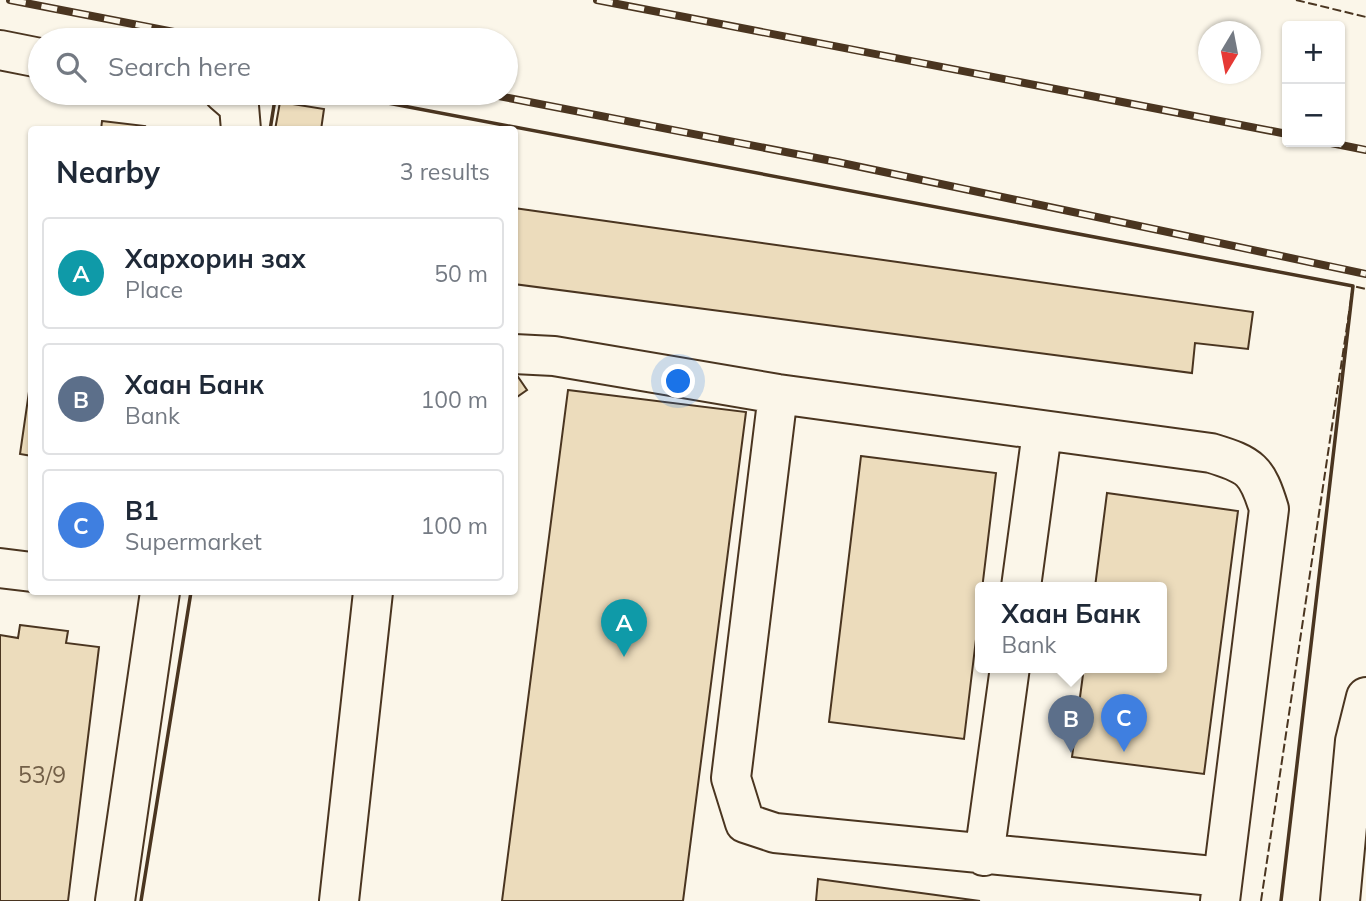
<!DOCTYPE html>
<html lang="en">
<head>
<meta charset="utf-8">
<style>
  :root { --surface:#fff; --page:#f2f2f3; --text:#1f2937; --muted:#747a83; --line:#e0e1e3; --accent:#ea580c }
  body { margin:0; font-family:Mulish,sans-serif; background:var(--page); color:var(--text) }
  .controls { position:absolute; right:21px; top:21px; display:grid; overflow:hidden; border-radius:7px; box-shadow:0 2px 5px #0004 }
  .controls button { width:63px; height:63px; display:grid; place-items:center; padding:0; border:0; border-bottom:2px solid var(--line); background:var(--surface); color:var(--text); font:35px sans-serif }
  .compass { position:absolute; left:1198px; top:21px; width:63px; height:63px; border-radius:50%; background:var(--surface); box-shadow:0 2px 5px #0004; rotate:190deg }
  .you { position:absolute; left:679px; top:382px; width:24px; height:24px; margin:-18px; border:5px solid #fff; border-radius:50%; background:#1a73e8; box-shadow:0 0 0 10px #1a73e833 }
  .badge { display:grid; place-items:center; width:46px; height:46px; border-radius:50%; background:var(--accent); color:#fff; font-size:23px; font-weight:700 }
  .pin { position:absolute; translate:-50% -58px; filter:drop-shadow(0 2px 4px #0008) }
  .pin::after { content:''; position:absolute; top:37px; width:24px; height:21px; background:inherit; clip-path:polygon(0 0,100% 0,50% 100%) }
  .popup { position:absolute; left:975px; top:582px; width:192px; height:91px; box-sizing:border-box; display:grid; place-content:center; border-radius:7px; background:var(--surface); filter:drop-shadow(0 2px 5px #0005); font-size:23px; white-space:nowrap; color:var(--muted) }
  .popup b { font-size:26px; color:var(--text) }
  .popup::after { content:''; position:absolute; left:50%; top:100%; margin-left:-14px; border:14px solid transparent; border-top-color:var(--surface) }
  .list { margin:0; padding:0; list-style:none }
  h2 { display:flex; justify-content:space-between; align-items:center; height:91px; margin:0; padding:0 28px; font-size:30px }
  h2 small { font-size:23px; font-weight:400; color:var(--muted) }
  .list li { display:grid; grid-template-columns:46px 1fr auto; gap:21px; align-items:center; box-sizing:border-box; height:112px; margin:0 14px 14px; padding:0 14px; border:2px solid var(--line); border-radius:7px }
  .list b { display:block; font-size:26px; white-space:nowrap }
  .list p { margin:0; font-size:23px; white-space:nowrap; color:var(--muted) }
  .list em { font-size:23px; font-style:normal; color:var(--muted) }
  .icon { flex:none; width:38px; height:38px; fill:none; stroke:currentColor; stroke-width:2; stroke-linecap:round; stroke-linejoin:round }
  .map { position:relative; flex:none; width:1366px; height:901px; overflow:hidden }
  .search { position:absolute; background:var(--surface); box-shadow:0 2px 5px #0004; left:28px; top:28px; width:490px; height:77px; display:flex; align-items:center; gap:18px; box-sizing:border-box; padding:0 24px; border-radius:38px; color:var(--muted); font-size:26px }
  .panel { position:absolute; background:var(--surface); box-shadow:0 2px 5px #0004; left:28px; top:126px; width:490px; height:469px; border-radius:7px }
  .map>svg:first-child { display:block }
</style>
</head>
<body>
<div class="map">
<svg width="1366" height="901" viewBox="0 0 1366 901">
  <rect width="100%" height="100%" fill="#fbf6e9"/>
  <!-- building -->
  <path fill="#ecdcbc" stroke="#4a3520" stroke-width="2" d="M280 102 324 109 321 130H275Z
    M102 121 145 126 144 130H101Z
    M514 208 1253 312 1248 349 1195 343 1192 373 514 284Z
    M32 371V456L20 454Z
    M514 371 527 390 514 399Z
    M568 390 746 412 683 901H502Z
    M861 456 996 473 964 739 829 722Z
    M1107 493 1238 511 1204 774 1072 757 1084 667H1162V587H1095Z
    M20 625 68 631 66 643 99 647 68 901H0V635L18 638Z
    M818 879 980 901H816Z"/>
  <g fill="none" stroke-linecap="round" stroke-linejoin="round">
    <defs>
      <path id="minor" d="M0 50 40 58
        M224 93 239 106 241 130
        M514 354 554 356 778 394 1211 453C1251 465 1257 470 1269 509L1220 901
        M778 394 731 778 745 823 775 833 1223 877
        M0 568 32 572
        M1021 587 1042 432
        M984 856 1010 667
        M115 901 160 592
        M339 901 373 592
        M1340 901 1355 741 1366 697"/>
    </defs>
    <!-- minor casing -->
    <use href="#minor" stroke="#4a3520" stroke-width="42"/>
    <!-- minor -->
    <use href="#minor" stroke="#fbf6e9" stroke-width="38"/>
    <defs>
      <path id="rail" d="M10 0 215 40
        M597 0 1287 134
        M483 93 837 162 1366 274
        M1326 142 1366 150"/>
    </defs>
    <!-- rail casing -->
    <use href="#rail" stroke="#4a3520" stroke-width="8"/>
    <!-- rail -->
    <use href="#rail" stroke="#fbf6e9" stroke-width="5" stroke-dasharray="16" stroke-linecap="butt"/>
    <!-- fence -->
    <path stroke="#4a3520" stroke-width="2" stroke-dasharray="9 3.5" stroke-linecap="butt" d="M1296 0 1366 17
      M1261 901 1353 286 1366 289"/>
    <!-- wall -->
    <path stroke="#4a3520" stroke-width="3.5" d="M335 93 1353 286 1281 901
      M270 130 276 93
      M141 901 191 592"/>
  </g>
  <g text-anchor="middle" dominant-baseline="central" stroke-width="5" stroke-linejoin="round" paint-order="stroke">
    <!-- number labels -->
    <g font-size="23" fill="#725f47">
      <text x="42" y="774">53/9</text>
    </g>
  </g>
</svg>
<div class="controls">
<button>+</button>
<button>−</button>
</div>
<svg class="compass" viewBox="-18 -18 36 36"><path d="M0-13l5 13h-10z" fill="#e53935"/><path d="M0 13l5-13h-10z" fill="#747a83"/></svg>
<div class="you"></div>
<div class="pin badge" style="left:624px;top:657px;background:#0f9aa8">A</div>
<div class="pin badge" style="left:1071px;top:753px;background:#5c6f8a">B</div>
<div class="popup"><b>Хаан Банк</b>Bank</div>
<div class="pin badge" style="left:1124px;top:752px;background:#3f7fe0">C</div>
<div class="search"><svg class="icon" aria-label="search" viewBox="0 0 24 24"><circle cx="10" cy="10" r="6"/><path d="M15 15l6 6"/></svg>Search here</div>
<section class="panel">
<h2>Nearby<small>3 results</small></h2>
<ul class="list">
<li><span class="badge" style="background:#0f9aa8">A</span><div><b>Хархорин зах</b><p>Place</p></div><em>50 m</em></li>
<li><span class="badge" style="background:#5c6f8a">B</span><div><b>Хаан Банк</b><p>Bank</p></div><em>100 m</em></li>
<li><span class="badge" style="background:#3f7fe0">C</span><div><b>B1</b><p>Supermarket</p></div><em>100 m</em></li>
</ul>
</section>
</div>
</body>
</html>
